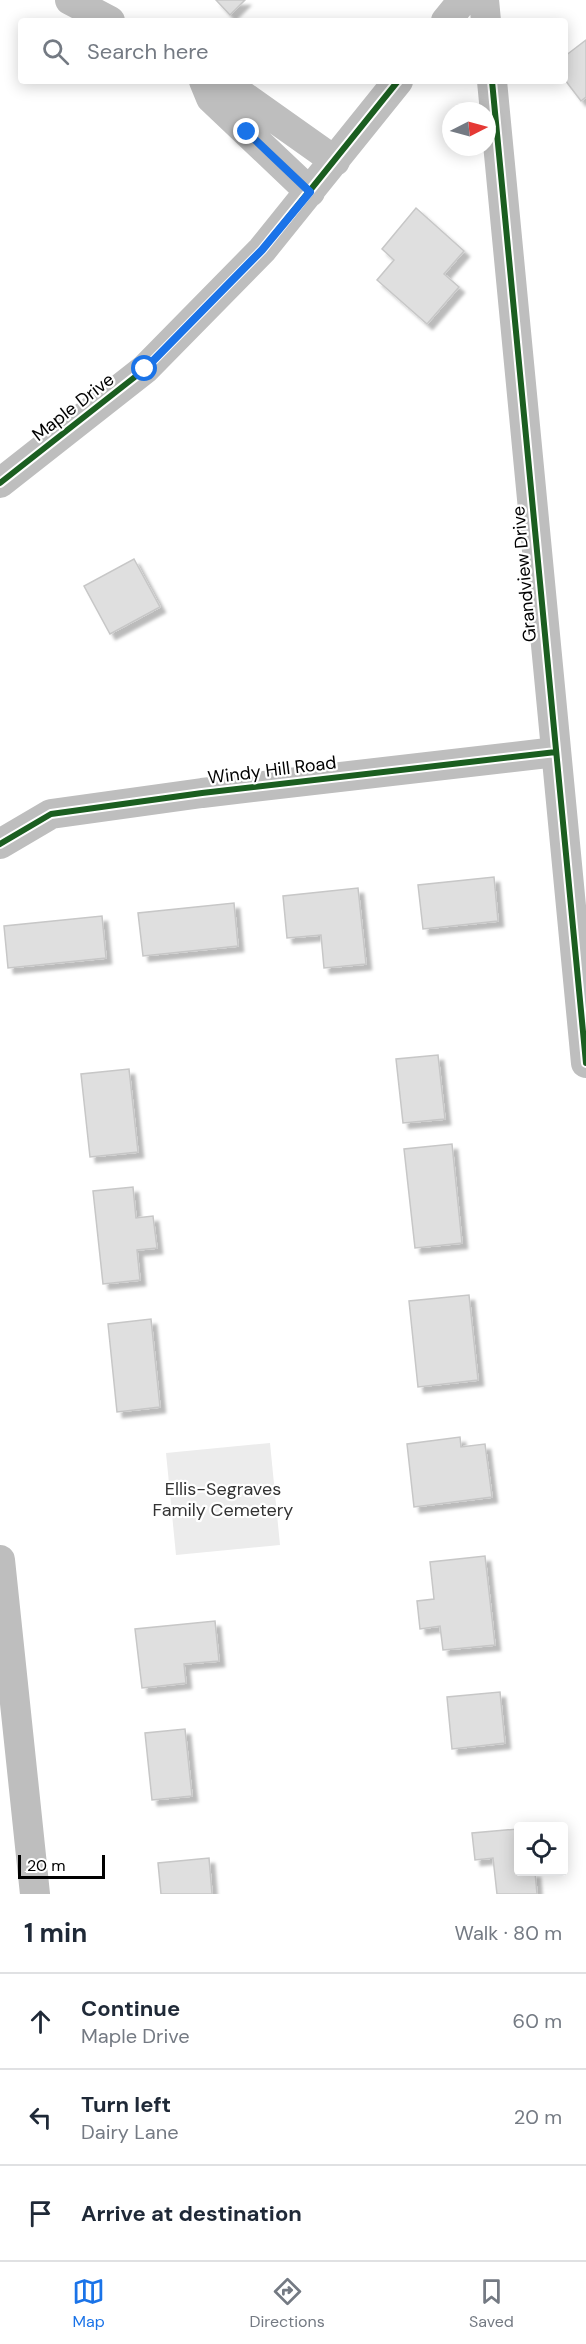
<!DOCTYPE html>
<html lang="en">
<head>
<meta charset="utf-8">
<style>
  :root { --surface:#fff; --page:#f6f6f7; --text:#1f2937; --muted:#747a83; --line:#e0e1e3; --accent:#1a73e8 }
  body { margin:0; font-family:"DM Sans",sans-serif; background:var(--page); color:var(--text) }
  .controls { position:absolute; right:18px; bottom:18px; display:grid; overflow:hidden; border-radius:6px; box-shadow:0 3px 15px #0003 }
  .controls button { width:54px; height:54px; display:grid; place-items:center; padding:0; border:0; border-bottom:2px solid var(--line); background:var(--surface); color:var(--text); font:30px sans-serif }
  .compass { position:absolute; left:442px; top:102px; width:54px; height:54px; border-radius:50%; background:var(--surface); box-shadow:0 3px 15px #0003; rotate:84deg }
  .scale { position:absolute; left:18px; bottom:15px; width:87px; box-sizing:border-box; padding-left:6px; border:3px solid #000; border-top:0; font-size:16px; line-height:21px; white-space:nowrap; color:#000; -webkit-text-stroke:4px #fff; paint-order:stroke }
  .stop { position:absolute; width:18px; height:18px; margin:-14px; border:4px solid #1a73e8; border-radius:50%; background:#fff }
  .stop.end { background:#1a73e8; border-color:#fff; box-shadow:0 2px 6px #0008 }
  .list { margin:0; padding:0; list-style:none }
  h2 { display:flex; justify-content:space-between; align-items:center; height:78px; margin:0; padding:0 24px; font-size:26px }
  h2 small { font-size:20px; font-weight:400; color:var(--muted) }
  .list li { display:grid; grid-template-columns:39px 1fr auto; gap:18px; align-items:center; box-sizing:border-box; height:96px; padding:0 24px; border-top:2px solid var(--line) }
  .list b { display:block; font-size:22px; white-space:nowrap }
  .list p { margin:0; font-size:20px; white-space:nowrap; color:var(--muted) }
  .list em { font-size:20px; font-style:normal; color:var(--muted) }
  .icon { flex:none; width:33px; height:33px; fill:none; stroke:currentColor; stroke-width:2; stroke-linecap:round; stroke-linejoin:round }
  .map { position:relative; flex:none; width:586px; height:1894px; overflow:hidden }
  .search { position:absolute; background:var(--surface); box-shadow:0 3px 15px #0003; left:18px; right:18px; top:18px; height:66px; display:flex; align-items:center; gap:15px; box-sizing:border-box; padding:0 21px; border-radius:6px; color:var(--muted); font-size:22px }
  .sheet { height:366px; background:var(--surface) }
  nav { display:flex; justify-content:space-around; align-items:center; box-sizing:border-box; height:84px; border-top:2px solid var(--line); background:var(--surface); font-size:16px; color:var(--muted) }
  nav a { display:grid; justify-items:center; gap:3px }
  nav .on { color:var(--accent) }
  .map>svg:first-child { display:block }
</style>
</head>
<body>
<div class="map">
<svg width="586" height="1894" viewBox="0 0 586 1894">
  <defs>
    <filter id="shadow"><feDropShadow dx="5.5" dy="5.5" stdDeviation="1.5" flood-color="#0004"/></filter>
  </defs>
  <rect width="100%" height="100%" fill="#fff"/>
  <!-- green -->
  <path fill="#ececec" d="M270 1443 280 1545 176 1555 166 1453Z"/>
  <!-- building -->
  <path fill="#dfdfdf" stroke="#c7c7c7" stroke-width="1.5" filter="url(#shadow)" d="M216 0H245L230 15Z
    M586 40V97L581 101 565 80V56Z
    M416 208 464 251 444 274 459 287 427 324 377 280 394 260 382 249Z
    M134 559 160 607 110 634 84 586Z
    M494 877 498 921 423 929 418 885Z
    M358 888 366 964 324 968 321 935 287 938 283 896Z
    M234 903 238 946 143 956 138 913Z
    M102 916 106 958 8 968 4 926Z
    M438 1055 445 1119 403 1123 396 1059Z
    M129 1069 138 1152 90 1157 81 1074Z
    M452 1144 462 1243 415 1248 404 1149Z
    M133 1187 136 1218 153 1216 157 1248 137 1250 140 1280 103 1284 93 1191Z
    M469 1295 478 1380 418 1387 409 1301Z
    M151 1319 160 1407 117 1412 108 1324Z
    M460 1437 461 1447 485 1444 492 1497 414 1507 407 1444Z
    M485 1556 495 1645 443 1650 440 1626 420 1629 417 1601 434 1599 430 1562Z
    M215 1621 219 1661 184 1664 186 1683 142 1688 135 1629Z
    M500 1692 505 1743 452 1749 447 1697Z
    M185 1729 192 1796 152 1800 145 1733Z
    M518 1829V1872H535L537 1894H497L493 1858 475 1860 472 1833Z
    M209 1858 212 1894H161L158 1863Z"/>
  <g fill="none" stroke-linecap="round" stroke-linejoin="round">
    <!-- minor -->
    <path stroke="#bebebe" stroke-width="30" d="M70 0 110 21
      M484 0 486 21
      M446 21 463 0
      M204 81 211 98 310 192
      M222 81 335 161
      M492 81 586 1063
      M0 483 145 369 262 250 398 81
      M0 844 51 814 202 793 556 752
      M0 1560 35 1894"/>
    <defs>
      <path id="cycleway" d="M492 81 586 1063
        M0 483 145 369 262 250 398 81
        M0 844 51 814 202 793 556 752"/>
    </defs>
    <!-- cycleway casing -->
    <use href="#cycleway" stroke="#fff" stroke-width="10"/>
    <!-- cycleway -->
    <use href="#cycleway" stroke="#1b5e20" stroke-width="6"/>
  </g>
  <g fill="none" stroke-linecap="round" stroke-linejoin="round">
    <!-- route -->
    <path stroke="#1a73e8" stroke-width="8" d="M145 369 262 250 310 192 247 132"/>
  </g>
  <g text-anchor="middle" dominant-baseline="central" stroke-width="4.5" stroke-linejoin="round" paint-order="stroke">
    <!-- street labels -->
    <g font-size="18" fill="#000" stroke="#fff">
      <text transform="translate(73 407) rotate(-38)">Maple Drive</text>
      <text transform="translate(524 574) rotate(-95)">Grandview Drive</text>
      <text transform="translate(272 770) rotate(-7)">Windy Hill Road</text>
    </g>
    <!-- park labels -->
    <g font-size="18" fill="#333" stroke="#fff">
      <text x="223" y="1489">Ellis-Segraves<tspan x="223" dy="21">Family Cemetery</tspan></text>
    </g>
  </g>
</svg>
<div class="controls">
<button><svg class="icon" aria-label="locate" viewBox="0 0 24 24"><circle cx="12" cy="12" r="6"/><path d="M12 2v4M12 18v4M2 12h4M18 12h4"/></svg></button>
</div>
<svg class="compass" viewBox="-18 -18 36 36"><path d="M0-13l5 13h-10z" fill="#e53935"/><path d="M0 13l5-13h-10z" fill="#747a83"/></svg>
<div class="scale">20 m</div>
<div class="stop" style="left:145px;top:369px"></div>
<div class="stop end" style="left:247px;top:132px"></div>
<div class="search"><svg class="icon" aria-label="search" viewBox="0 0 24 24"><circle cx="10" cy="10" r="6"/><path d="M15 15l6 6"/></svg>Search here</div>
</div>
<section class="sheet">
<h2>1 min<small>Walk · 80 m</small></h2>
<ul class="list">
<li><svg class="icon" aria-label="ahead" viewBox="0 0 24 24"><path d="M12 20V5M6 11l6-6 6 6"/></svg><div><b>Continue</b><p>Maple Drive</p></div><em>60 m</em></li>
<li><svg class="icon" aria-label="left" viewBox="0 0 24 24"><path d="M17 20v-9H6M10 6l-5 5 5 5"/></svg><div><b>Turn left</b><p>Dairy Lane</p></div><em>20 m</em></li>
<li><svg class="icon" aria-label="arrive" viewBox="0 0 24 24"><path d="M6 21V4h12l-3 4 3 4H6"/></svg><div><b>Arrive at destination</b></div></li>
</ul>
</section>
<nav>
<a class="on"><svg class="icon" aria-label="map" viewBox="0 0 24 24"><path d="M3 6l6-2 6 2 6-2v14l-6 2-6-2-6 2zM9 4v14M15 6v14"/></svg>Map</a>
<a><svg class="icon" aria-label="directions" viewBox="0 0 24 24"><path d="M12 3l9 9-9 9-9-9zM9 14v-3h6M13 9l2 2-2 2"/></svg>Directions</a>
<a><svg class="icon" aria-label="saved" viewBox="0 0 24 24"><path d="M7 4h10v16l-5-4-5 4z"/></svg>Saved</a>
</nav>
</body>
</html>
